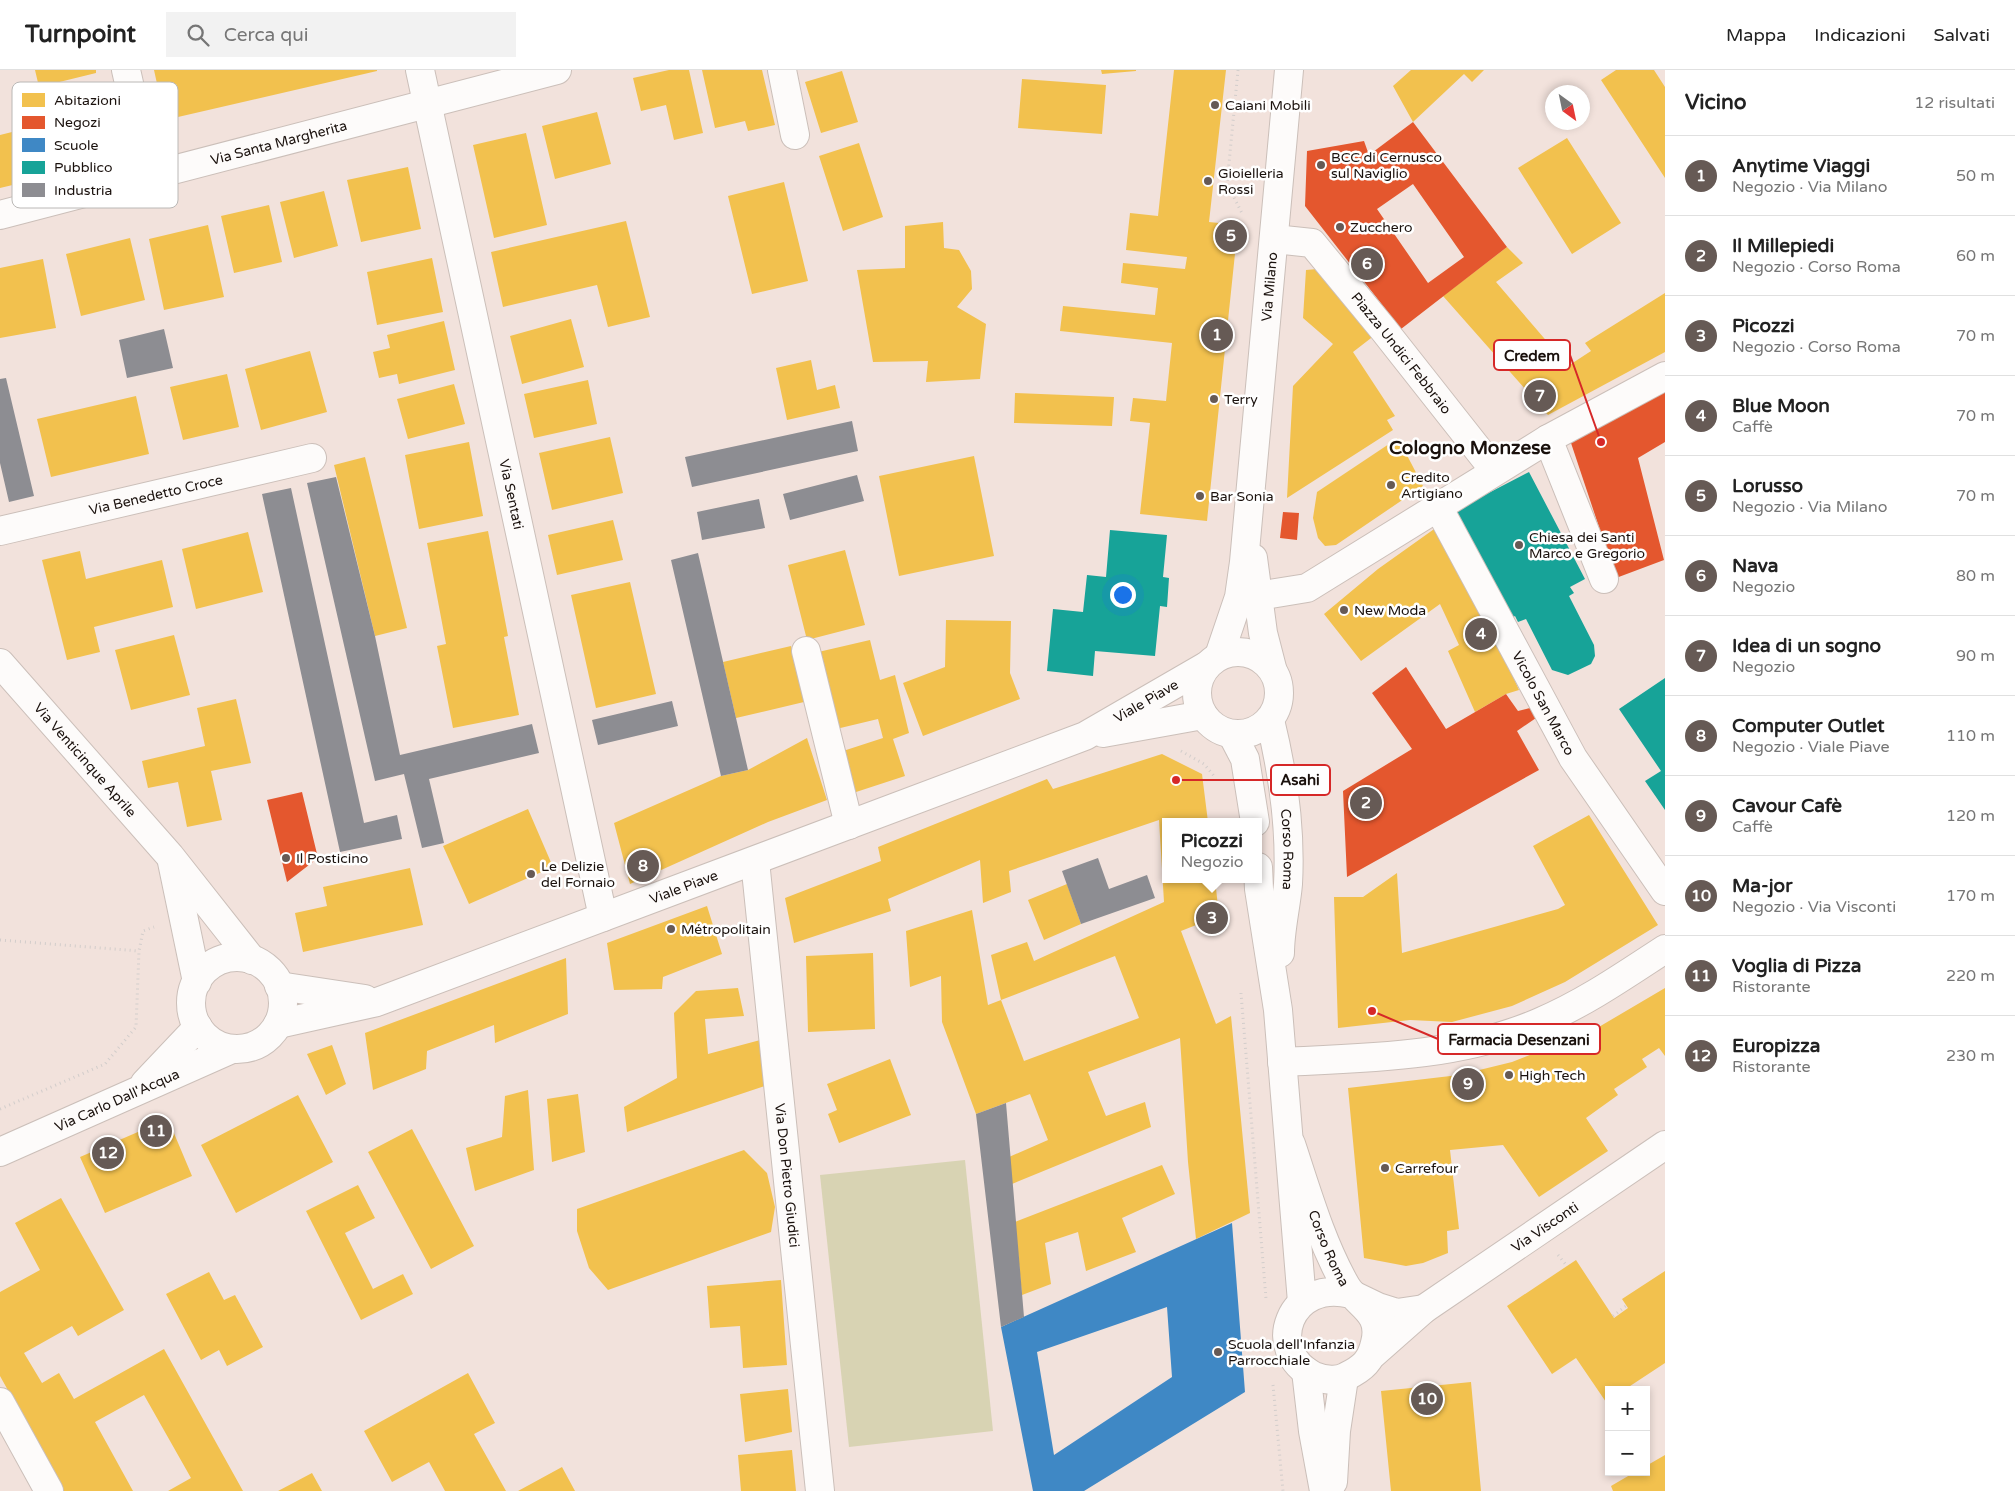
<!DOCTYPE html>
<html lang="it">
<head>
<meta charset="utf-8">
<style>
  :root { --surface:#fff; --page:#f2f2f2; --text:#222; --muted:#767676; --line:#e0e0e0; --accent:#665a55 }
  body { margin:0; font-family:"Varela Round",sans-serif; background:var(--page); color:var(--text) }
  .controls { position:absolute; right:15px; bottom:15px; display:grid; overflow:hidden; border-radius:0px; box-shadow:0 2px 8px #0003 }
  .controls button { width:45px; height:45px; display:grid; place-items:center; padding:0; border:0; border-bottom:1px solid var(--line); background:var(--surface); color:var(--text); font:25px sans-serif }
  .compass { position:absolute; left:1545px; top:15px; width:45px; height:45px; border-radius:50%; background:var(--surface); box-shadow:0 2px 8px #0003; rotate:147deg }
  .you { position:absolute; left:1122px; top:524px; width:18px; height:18px; margin:-12px; border:4px solid #fff; border-radius:50%; background:#1a73e8; box-shadow:0 0 0 8px #1a73e833 }
  .badge { display:grid; place-items:center; width:32px; height:32px; border-radius:50%; background:var(--accent); color:#fff; font-size:16px; font-weight:700 }
  .pin { position:absolute; translate:-50% -50%; border:2px solid #fff; box-shadow:0 1px 5px #0006 }
  .popup { position:absolute; left:1162px; top:748px; width:100px; height:65px; box-sizing:border-box; display:grid; place-content:center; border-radius:0px; background:var(--surface); filter:drop-shadow(0 1px 4px #0005); font-size:16px; white-space:nowrap; color:var(--muted) }
  .popup b { font-size:19px; color:var(--text) }
  .popup::after { content:''; position:absolute; left:50%; top:100%; margin-left:-10px; border:10px solid transparent; border-top-color:var(--surface) }
  .list { margin:0; padding:0; list-style:none }
  h2 { display:flex; justify-content:space-between; align-items:center; height:65px; margin:0; padding:0 20px; font-size:21px }
  h2 small { font-size:16px; font-weight:400; color:var(--muted) }
  .list li { display:grid; grid-template-columns:32px 1fr auto; gap:15px; align-items:center; box-sizing:border-box; height:80px; padding:0 20px; border-top:1px solid var(--line) }
  .list b { display:block; font-size:19px; white-space:nowrap }
  .list p { margin:0; font-size:16px; white-space:nowrap; color:var(--muted) }
  .list em { font-size:16px; font-style:normal; color:var(--muted) }
  .icon { flex:none; width:28px; height:28px; fill:none; stroke:currentColor; stroke-width:2; stroke-linecap:round; stroke-linejoin:round }
  .map { position:relative; flex:none; width:1665px; height:1421px; overflow:hidden }
  header { display:flex; align-items:center; gap:30px; box-sizing:border-box; height:70px; padding:0 25px; background:var(--surface); border-bottom:1px solid var(--line) }
  header strong { font-size:24px }
  nav { display:flex; gap:28px; margin-inline-start:auto; font-size:18px }
  .search { width:350px; height:45px; background:var(--page); display:flex; align-items:center; gap:12px; box-sizing:border-box; padding:0 18px; border-radius:0px; color:var(--muted); font-size:19px }
  main { display:flex }
  aside { flex:1; background:var(--surface) }
  .map>svg:first-child { display:block }
</style>
</head>
<body>
<header>
<strong>Turnpoint</strong>
<div class="search"><svg class="icon" aria-label="search" viewBox="0 0 24 24"><circle cx="10" cy="10" r="6"/><path d="M15 15l6 6"/></svg>Cerca qui</div>
<nav><a>Mappa</a><a>Indicazioni</a><a>Salvati</a></nav>
</header>
<main>
<div class="map">
<svg width="1665" height="1421" viewBox="0 0 1665 1421">
  <rect width="100%" height="100%" fill="#f2e2dc"/>
  <!-- green -->
  <path fill="#d8d3b3" d="M965 1090 993 1361 849 1377 820 1105Z"/>
  <!-- homes -->
  <path fill="#f2c14e" d="M35 0H96V3L39 17Z
    M154 0H377V1L165 50Z
    M669 0H689L703 63 674 70 666 35 641 41 633 8Z
    M702 0H762L775 55 748 61 745 51 715 58Z
    M1101 0H1136V1L1102 4Z
    M1174 0H1226L1209 152 1238 155 1207 451 1140 444 1150 353 1130 351 1133 328 1166 331 1172 273 1060 261 1063 236 1155 245 1158 218 1121 213 1123 193 1185 199 1187 187 1126 180 1130 143 1158 146Z
    M1411 0H1484L1472 12 1464 4 1413 52 1393 16Z
    M1616 0H1654L1665 17V108L1601 10Z
    M842 1 858 52 821 63 805 12Z
    M1022 9 1106 15 1102 64 1018 58Z
    M597 42 611 94 555 109 542 56Z
    M40 55 44 72 73 65 80 99 0 118V65Z
    M526 63 547 155 494 168 473 75Z
    M1567 68 1621 153 1572 184 1518 98Z
    M859 73 883 147 843 161 819 86Z
    M408 97 421 159 361 172 347 110Z
    M784 112 808 211 752 224 728 126Z
    M324 121 338 176 294 188 280 132Z
    M269 135 282 192 234 203 221 146Z
    M626 151 650 247 608 257 597 215 503 237 491 182Z
    M943 152 944 178 959 180 971 201 972 219 957 237 986 254 980 309 926 312 928 291 873 292 857 200 905 198V156Z
    M208 155 224 227 164 240 149 169Z
    M130 168 145 230 81 246 66 184Z
    M1507 177 1523 193 1496 212 1568 296 1591 281 1585 273 1665 223V282L1548 345 1443 226Z
    M432 188 443 242 377 255 367 202Z
    M43 189 56 258 0 268V198Z
    M1317 199 1375 265 1353 282 1395 346 1387 350 1393 360 1287 428 1293 316 1333 274 1303 248 1306 200Z
    M571 249 584 297 522 314 510 266Z
    M444 251 455 300 399 314 397 304 379 308 373 282 390 278 387 265Z
    M310 281 327 342 261 360 245 299Z
    M811 290 817 320 835 315 840 338 787 350 776 298Z
    M227 304 239 357 183 370 170 317Z
    M588 310 597 354 534 368 524 324Z
    M454 314 465 354 408 369 397 329Z
    M1015 323 1114 327 1112 356 1014 353Z
    M136 326 149 384 51 407 37 349Z
    M610 367 623 423 552 440 539 383Z
    M1398 368 1423 416 1336 475 1325 476 1318 468 1313 448 1317 422Z
    M469 372 483 446 419 459 405 385Z
    M974 386 994 486 899 506 879 406Z
    M365 387 407 558 375 566 334 395Z
    M613 450 623 490 557 505 548 465Z
    M1437 457 1480 532 1519 620 1506 624 1475 642 1448 581 1459 575 1440 534 1361 591 1324 544 1378 499Z
    M488 461 508 566 504 567 519 645 453 658 437 576 446 574 427 473Z
    M248 462 263 522 196 539 182 479Z
    M845 480 865 555 807 570 788 495Z
    M80 481 86 509 162 490 173 537 94 557 100 582 67 590 42 490Z
    M630 512 656 624 596 638 571 525Z
    M946 550 1011 551 1010 603 1020 629 923 666 903 613 945 597Z
    M174 565 190 625 131 640 115 580Z
    M870 570 880 610 895 605 909 663 893 669 905 706 853 723 840 682 883 668 878 649 832 660 814 583Z
    M791 576 804 632 736 648 723 592Z
    M236 629 251 693 211 701 222 750 187 757 178 712 148 718 142 691 205 676 197 638Z
    M807 668 827 730 768 752 630 814 614 753 721 706 748 700Z
    M1162 684 1202 704 1208 752H1166V809H1215L1219 846 1181 861 1216 954 1231 946 1250 1143 1196 1169 1188 1092 1180 968 1088 1002 1106 1046 1145 1032 1151 1057 1012 1114 1009 1087 1048 1070 1030 1024 976 1044 942 952 941 906 910 917 906 861 972 840 988 935 1001 930 1024 991 1139 948 1115 886 1001 930 991 885 1027 872 1034 891 1164 832 1159 750 1009 801 1011 822 983 833 980 790 888 829 891 841 794 873 785 828 881 791 878 777 1047 709 1053 719Z
    M528 739 553 797 469 834 443 776Z
    M1589 745 1658 855 1565 912 1512 936 1452 952 1410 950 1338 958 1334 827H1363L1397 803 1402 883 1558 839 1565 835 1533 776Z
    M410 798 423 855 303 882 295 843 327 836 323 817Z
    M1067 814 1081 854 1044 870 1028 830Z
    M707 836 722 884 663 907 662 919 614 920 607 873Z
    M873 883 875 959 808 962 806 886Z
    M566 888 568 944 495 973 494 955 427 981 426 999 373 1020 365 963Z
    M738 918 744 946 705 949 708 984 764 969 768 1015 627 1062 624 1037 677 1008 674 943 696 921Z
    M1665 918V986L1659 978 1642 989 1647 997 1614 1019 1618 1025 1586 1048 1608 1081 1539 1127 1503 1075 1450 1080 1459 1159 1447 1161 1448 1183 1423 1193 1406 1196 1364 1188 1348 1018 1459 1005 1512 992 1592 961Z
    M332 975 346 1014 326 1025 307 984Z
    M890 989 911 1045 839 1073 828 1044 837 1040 827 1014Z
    M528 1020 534 1100 475 1121 466 1078 502 1067 505 1026Z
    M578 1024 585 1082 552 1092 547 1029Z
    M298 1025 333 1092 236 1143 201 1075Z
    M168 1049 192 1106 105 1143 80 1087Z
    M412 1059 474 1176 431 1199 368 1082Z
    M744 1080 767 1103 775 1137 771 1162 608 1220 589 1198 577 1161V1139Z
    M1162 1095 1175 1124 1122 1148 1136 1182 1086 1201 1078 1162 1045 1173 1051 1214 1022 1225 1015 1152Z
    M358 1115 375 1148 345 1163 373 1219 403 1204 413 1224 361 1250 306 1141Z
    M61 1128 124 1240 78 1266 72 1256 24 1283 42 1313 59 1303 74 1329 164 1279 243 1421H168L191 1408 144 1325 95 1352 133 1421H64L0 1306V1222L40 1200 15 1153Z
    M1576 1190 1614 1248 1628 1238 1622 1229 1665 1201V1293L1624 1320H1609V1330L1606 1332 1576 1288 1552 1304 1507 1236Z
    M209 1202 224 1230 235 1225 263 1277 227 1296 219 1280 201 1290 166 1224Z
    M781 1210 787 1295 743 1298 740 1256 710 1258 707 1216Z
    M468 1303 495 1353 474 1364 506 1421H445L429 1392 392 1412 364 1361Z
    M1471 1312 1481 1421H1391L1381 1321Z
    M788 1319 792 1362 745 1372 740 1324Z
    M792 1380 796 1421H741L738 1385Z
    M1665 1385V1421H1613L1611 1416 1635 1402H1646V1396Z
    M562 1397 575 1421H518Z
    M312 1403 322 1421H278Z"/>
  <!-- shops -->
  <path fill="#e4572e" fill-rule="evenodd" d="M1413 52 1507 177 1401 259 1305 136 1307 81 1364 71 1369 85ZM1413 114 1464 187 1428 213 1377 139Z
    M1665 316V372L1638 388 1664 490 1616 508 1569 367Z
    M1283 442 1299 443 1297 470 1280 468Z
    M1406 597 1446 659 1506 624 1518 641 1530 638 1536 648 1517 661 1539 700 1347 807 1343 721 1412 679 1372 623Z
    M302 722 318 788 287 812 267 730Z"/>
  <!-- schools -->
  <path fill="#3f88c5" fill-rule="evenodd" d="M1232 1153 1245 1322 1084 1421H1033L1001 1257ZM1167 1237 1172 1307 1054 1385 1037 1282Z"/>
  <!-- public -->
  <path fill="#17a398" d="M1529 402 1585 509 1570 517 1574 523 1569 526 1594 575 1595 586 1591 594 1568 605 1552 600 1526 549 1518 552 1515 546 1508 550 1452 442Z
    M1110 460 1167 465 1163 507 1169 508 1167 537 1160 536 1155 586 1095 581 1093 606 1047 601 1053 539 1083 542 1087 505 1106 507Z
    M1665 608V740L1645 711 1661 701 1619 639Z"/>
  <!-- industry -->
  <path fill="#8d8d92" d="M164 259 173 298 127 308 119 270Z
    M6 308 34 426 9 432 0 393V309Z
    M852 351 858 381 692 417 685 387Z
    M857 405 864 431 790 450 783 424Z
    M336 407 375 566 400 685 532 654 539 683 429 709 444 773 422 778 404 704 375 711 307 413Z
    M291 418 364 753 397 745 402 769 340 782 262 424Z
    M759 429 765 458 702 470 697 442Z
    M698 483 748 700 721 706 671 490Z
    M672 631 678 656 598 675 592 650Z
    M1098 788 1109 819 1147 805 1155 828 1081 854 1062 801Z
    M1006 1033 1024 1247 1001 1257 976 1044Z"/>
  <g fill="none" stroke-linecap="round" stroke-linejoin="round">
    <defs>
      <g id="minor">
        <path d="M126 0 150 106"/>
        <path id="s1" d="M420 0 603 847"/>
        <path d="M782 0 795 65"/>
        <path id="s2" d="M0 145 557 0"/>
        <path id="s3" d="M1274 169 1312 173 1383 259 1495 401"/>
        <path d="M1548 369 1604 509"/>
        <path id="s4" d="M1437 435 1573 688 1665 821"/>
        <path id="s5" d="M0 461 312 388"/>
        <path d="M1258 526 1307 518 1548 369 1665 306"/>
        <path d="M806 581 849 755"/>
        <path id="s6" d="M0 593 170 786 252 890"/>
        <path d="M1103 663 1203 645"/>
        <path id="s7" d="M755 791 820 1421"/>
        <path d="M172 792 197 912"/>
        <circle cx="237" cy="933" r="46"/>
        <path d="M279 916 365 929"/>
        <path id="s8" d="M278 954 377 932 1085 666 1206 596"/>
        <path d="M1282 992C1368 988 1460 987 1540 952 1585 933 1625 905 1665 879"/>
        <path d="M145 1013 198 957"/>
        <path id="s9" d="M0 1082 232 979"/>
        <path d="M1351 1224 1378 1237 1397 1243 1424 1239"/>
        <path id="s10" d="M1373 1284 1424 1239 1665 1075"/>
        <path d="M0 1332 49 1421"/>
      </g>
      <g id="major">
        <path d="M1253 488 1263 563 1272 598"/>
        <circle cx="1238" cy="623" r="41"/>
        <path id="s11" d="M1219 586 1239 527 1244 492 1289 0"/>
        <path id="s12" d="M1270 650C1283 703 1291 760 1288 814 1286 837 1280 860 1280 883"/>
        <path d="M1232 664 1245 689 1255 752"/>
        <path d="M1258 797 1259 819 1278 940 1302 1232"/>
        <path id="s13" d="M1291 1074C1307 1122 1321 1172 1346 1216 1358 1236 1383 1242 1375 1273 1371 1291 1363 1298 1347 1306 1338 1312 1324 1310 1314 1306 1263 1280 1290 1208 1351 1224"/>
        <path d="M1306 1301 1313 1361 1324 1421"/>
        <path d="M1333 1412 1336 1361 1344 1308"/>
      </g>
    </defs>
    <!-- minor casing -->
    <use href="#minor" stroke="#cbbfb9" stroke-width="30"/>
    <!-- major casing -->
    <use href="#major" stroke="#cbbfb9" stroke-width="30"/>
    <!-- path -->
    <path stroke="#d2cdcb" stroke-width="3" stroke-dasharray="1 4" stroke-linecap="butt" d="M1238 0 1227 114 1243 145
      M1181 681 1204 694 1215 707
      M0 870 139 881
      M1241 923 1266 1229
      M0 1039 105 994 136 957 139 881 143 861 154 857
      M1558 1185 1567 1196
      M1613 1246 1626 1236
      M1273 1315 1283 1421"/>
    <!-- minor -->
    <use href="#minor" stroke="#fdfbfa" stroke-width="28"/>
    <!-- major -->
    <use href="#major" stroke="#fdfbfa" stroke-width="28"/>
  </g>
  <!-- markers -->
  <g fill="#665a55" stroke="#fff" stroke-width="2">
    <circle cx="1215" cy="35" r="5"/>
    <circle cx="1321" cy="95" r="5"/>
    <circle cx="1208" cy="111" r="5"/>
    <circle cx="1340" cy="157" r="5"/>
    <circle cx="1214" cy="329" r="5"/>
    <circle cx="1391" cy="415" r="5"/>
    <circle cx="1200" cy="426" r="5"/>
    <circle cx="1519" cy="475" r="5"/>
    <circle cx="1344" cy="540" r="5"/>
    <circle cx="286" cy="788" r="5"/>
    <circle cx="531" cy="804" r="5"/>
    <circle cx="671" cy="859" r="5"/>
    <circle cx="1509" cy="1005" r="5"/>
    <circle cx="1385" cy="1098" r="5"/>
    <circle cx="1218" cy="1282" r="5"/>
  </g>
  <g text-anchor="middle" dominant-baseline="central" stroke-width="5" stroke-linejoin="round" paint-order="stroke">
    <!-- poi labels -->
    <g font-size="14" fill="#1a110d" stroke="#fff" text-anchor="start">
      <text x="1225" y="35">Caiani Mobili</text>
      <text x="1331" y="87">BCC di Cernusco<tspan x="1331" dy="16">sul Naviglio</tspan></text>
      <text x="1218" y="103">Gioielleria<tspan x="1218" dy="16">Rossi</tspan></text>
      <text x="1350" y="157">Zucchero</text>
      <text x="1224" y="329">Terry</text>
      <text x="1401" y="407">Credito<tspan x="1401" dy="16">Artigiano</tspan></text>
      <text x="1210" y="426">Bar Sonia</text>
      <text x="1529" y="467">Chiesa dei Santi<tspan x="1529" dy="16">Marco e Gregorio</tspan></text>
      <text x="1354" y="540">New Moda</text>
      <text x="296" y="788">Il Posticino</text>
      <text x="541" y="796">Le Delizie<tspan x="541" dy="16">del Fornaio</tspan></text>
      <text x="681" y="859">Métropolitain</text>
      <text x="1519" y="1005">High Tech</text>
      <text x="1395" y="1098">Carrefour</text>
      <text x="1228" y="1274">Scuola dell'Infanzia<tspan x="1228" dy="16">Parrocchiale</tspan></text>
    </g>
    <!-- street labels -->
    <g font-size="14" fill="#1a110d" stroke="#fff">
      <text stroke="none"><textPath href="#s2" startOffset="288">Via Santa Margherita</textPath></text>
      <text stroke="none"><textPath href="#s11" startOffset="374">Via Milano</textPath></text>
      <text stroke="none"><textPath href="#s3" startOffset="180">Piazza Undici Febbraio</textPath></text>
      <text stroke="none"><textPath href="#s1" startOffset="434">Via Sentati</textPath></text>
      <text stroke="none"><textPath href="#s5" startOffset="160">Via Benedetto Croce</textPath></text>
      <text stroke="none"><textPath href="#s8" startOffset="928">Viale Piave</textPath></text>
      <text stroke="none"><textPath href="#s4" startOffset="225">Vicolo San Marco</textPath></text>
      <text stroke="none"><textPath href="#s6" startOffset="129">Via Venticinque Aprile</textPath></text>
      <text stroke="none"><textPath href="#s12" startOffset="131">Corso Roma</textPath></text>
      <text stroke="none"><textPath href="#s8" startOffset="429">Viale Piave</textPath></text>
      <text stroke="none"><textPath href="#s9" startOffset="128">Via Carlo Dall'Acqua</textPath></text>
      <text stroke="none"><textPath href="#s7" startOffset="316">Via Don Pietro Giudici</textPath></text>
      <text stroke="none"><textPath href="#s10" startOffset="214">Via Visconti</textPath></text>
      <text stroke="none"><textPath href="#s13" startOffset="111">Corso Roma</textPath></text>
    </g>
    <!-- district labels -->
    <g font-size="19" font-weight="bold" fill="#1a110d" stroke="#fff">
      <text x="1470" y="378">Cologno Monzese</text>
    </g>
  </g>
  <!-- legend -->
  <rect x="12" y="12" width="166" height="126" rx="8" fill="#fff" stroke="#bab8b6" stroke-width="1"/>
  <rect x="22" y="23" width="23" height="14" fill="#f2c14e"/>
  <rect x="22" y="46" width="23" height="13" fill="#e4572e"/>
  <rect x="22" y="68" width="23" height="14" fill="#3f88c5"/>
  <rect x="22" y="91" width="23" height="13" fill="#17a398"/>
  <rect x="22" y="113" width="23" height="14" fill="#8d8d92"/>
  <g font-size="14" fill="#1a110d">
    <text x="54" y="35">Abitazioni</text>
    <text x="54" y="57">Negozi</text>
    <text x="54" y="80">Scuole</text>
    <text x="54" y="102">Pubblico</text>
    <text x="54" y="125">Industria</text>
  </g>
  <!-- callouts -->
  <path fill="none" stroke="#d62828" stroke-width="2" d="M1601 372L1570 285M1176 710L1271 710M1372 941L1438 969"/>
  <g fill="#d62828" stroke="#fff" stroke-width="2">
    <circle cx="1601" cy="372" r="5"/>
    <circle cx="1176" cy="710" r="5"/>
    <circle cx="1372" cy="941" r="5"/>
  </g>
  <g fill="#fff" stroke="#d62828" stroke-width="2">
    <rect x="1494" y="270" width="76" height="30" rx="5"/>
    <rect x="1271" y="695" width="59" height="30" rx="5"/>
    <rect x="1438" y="954" width="162" height="30" rx="5"/>
  </g>
  <g font-size="15" text-anchor="middle" font-weight="bold" fill="#1a110d">
    <text x="1532" y="291">Credem</text>
    <text x="1300" y="715">Asahi</text>
    <text x="1519" y="975">Farmacia Desenzani</text>
  </g>
</svg>
<div class="controls">
<button>+</button>
<button>−</button>
</div>
<svg class="compass" viewBox="-18 -18 36 36"><path d="M0-13l5 13h-10z" fill="#e53935"/><path d="M0 13l5-13h-10z" fill="#767676"/></svg>
<div class="you"></div>
<div class="pin badge" style="left:1217px;top:265px">1</div>
<div class="pin badge" style="left:1366px;top:733px">2</div>
<div class="pin badge" style="left:1212px;top:848px">3</div>
<div class="popup"><b>Picozzi</b>Negozio</div>
<div class="pin badge" style="left:1481px;top:564px">4</div>
<div class="pin badge" style="left:1231px;top:166px">5</div>
<div class="pin badge" style="left:1367px;top:194px">6</div>
<div class="pin badge" style="left:1540px;top:326px">7</div>
<div class="pin badge" style="left:643px;top:796px">8</div>
<div class="pin badge" style="left:1468px;top:1014px">9</div>
<div class="pin badge" style="left:1427px;top:1329px">10</div>
<div class="pin badge" style="left:156px;top:1061px">11</div>
<div class="pin badge" style="left:108px;top:1083px">12</div>
</div>
<aside>
<h2>Vicino<small>12 risultati</small></h2>
<ul class="list">
<li><span class="badge">1</span><div><b>Anytime Viaggi</b><p>Negozio · Via Milano</p></div><em>50 m</em></li>
<li><span class="badge">2</span><div><b>Il Millepiedi</b><p>Negozio · Corso Roma</p></div><em>60 m</em></li>
<li><span class="badge">3</span><div><b>Picozzi</b><p>Negozio · Corso Roma</p></div><em>70 m</em></li>
<li><span class="badge">4</span><div><b>Blue Moon</b><p>Caffè</p></div><em>70 m</em></li>
<li><span class="badge">5</span><div><b>Lorusso</b><p>Negozio · Via Milano</p></div><em>70 m</em></li>
<li><span class="badge">6</span><div><b>Nava</b><p>Negozio</p></div><em>80 m</em></li>
<li><span class="badge">7</span><div><b>Idea di un sogno</b><p>Negozio</p></div><em>90 m</em></li>
<li><span class="badge">8</span><div><b>Computer Outlet</b><p>Negozio · Viale Piave</p></div><em>110 m</em></li>
<li><span class="badge">9</span><div><b>Cavour Cafè</b><p>Caffè</p></div><em>120 m</em></li>
<li><span class="badge">10</span><div><b>Ma-jor</b><p>Negozio · Via Visconti</p></div><em>170 m</em></li>
<li><span class="badge">11</span><div><b>Voglia di Pizza</b><p>Ristorante</p></div><em>220 m</em></li>
<li><span class="badge">12</span><div><b>Europizza</b><p>Ristorante</p></div><em>230 m</em></li>
</ul>
</aside>
</main>
</body>
</html>
